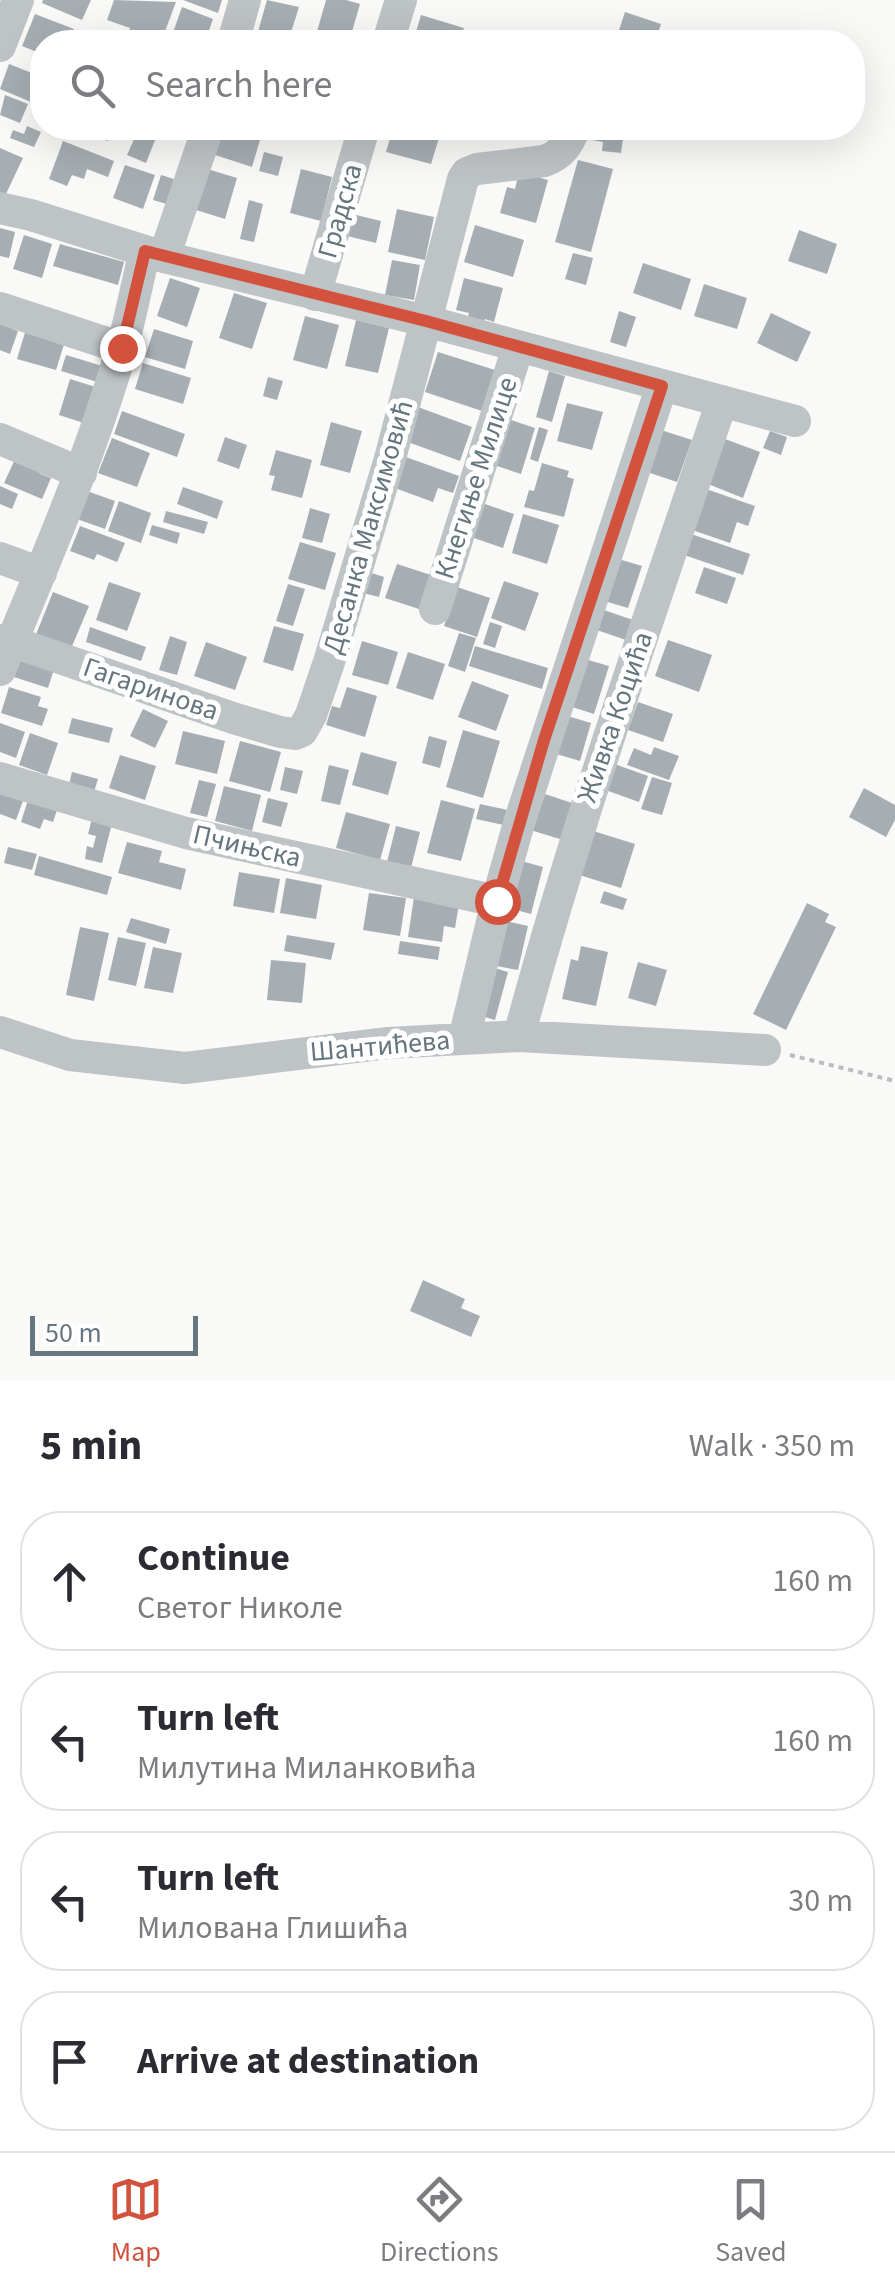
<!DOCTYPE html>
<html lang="en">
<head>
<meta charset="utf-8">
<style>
  :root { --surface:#fff; --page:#f2f2f3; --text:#2b2b33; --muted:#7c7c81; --line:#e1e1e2; --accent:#d2523d }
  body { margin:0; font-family:"Source Sans 3",sans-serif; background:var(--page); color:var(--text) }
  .scale { position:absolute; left:30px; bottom:25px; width:168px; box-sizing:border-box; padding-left:10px; border:5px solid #66767f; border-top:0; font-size:28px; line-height:35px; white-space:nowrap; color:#66767f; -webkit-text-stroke:8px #fff; paint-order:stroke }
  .stop { position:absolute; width:30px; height:30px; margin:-22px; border:8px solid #d2523d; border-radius:50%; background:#fff }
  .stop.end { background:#d2523d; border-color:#fff; box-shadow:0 2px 10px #0008 }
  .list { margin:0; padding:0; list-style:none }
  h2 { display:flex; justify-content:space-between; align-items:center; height:130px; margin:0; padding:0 40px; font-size:42px }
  h2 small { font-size:32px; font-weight:400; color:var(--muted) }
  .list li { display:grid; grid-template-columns:65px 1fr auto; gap:30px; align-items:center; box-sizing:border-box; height:140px; margin:0 20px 20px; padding:0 20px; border:2px solid var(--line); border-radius:40px }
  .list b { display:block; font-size:38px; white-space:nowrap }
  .list p { margin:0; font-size:32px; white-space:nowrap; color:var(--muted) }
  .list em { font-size:32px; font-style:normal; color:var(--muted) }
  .icon { flex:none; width:55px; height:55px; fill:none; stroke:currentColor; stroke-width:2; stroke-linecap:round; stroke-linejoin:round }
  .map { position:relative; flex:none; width:895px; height:1381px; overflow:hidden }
  .search { position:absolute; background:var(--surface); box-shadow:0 10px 40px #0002; left:30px; right:30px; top:30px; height:110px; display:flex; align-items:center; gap:25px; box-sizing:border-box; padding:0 35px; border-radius:40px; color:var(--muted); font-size:38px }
  .sheet { height:770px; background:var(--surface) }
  nav { display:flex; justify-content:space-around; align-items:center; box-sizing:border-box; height:140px; border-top:2px solid var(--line); background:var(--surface); font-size:28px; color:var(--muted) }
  nav a { display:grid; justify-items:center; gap:5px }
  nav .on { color:var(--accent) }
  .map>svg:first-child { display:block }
</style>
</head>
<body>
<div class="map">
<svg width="895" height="1381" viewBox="0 0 895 1381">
  <rect width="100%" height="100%" fill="#f9f9f7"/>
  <!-- building -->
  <path fill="#a6aeb3" d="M43 0H91L82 20 42 3Z
    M114 0 176 2 161 42H140L127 38 130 28 107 20Z
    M183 0H222L218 13Z
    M267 0 299 7 288 42H255Z
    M326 0H346L360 4 349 42H314Z
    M182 7 213 19 205 42 170 41Z
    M625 12 661 24 655 42H615Z
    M35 14 74 29 68 42H42V54L22 46Z
    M421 15 464 28 459 42H413Z
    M9 64 42 77 31 102 0 89Z
    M5 95 28 104 20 123 0 115Z
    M27 126 41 132 34 147 10 138 13 130 24 134Z
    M74 128H113L108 141Z
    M139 128 157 135 146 163 127 155Z
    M216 128H254L263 130 252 167 209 153Z
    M393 128H442L431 164 386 152Z
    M587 128 624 131 621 153 602 151 603 142 585 139Z
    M63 141 114 161 108 177 87 169 84 179 72 175 67 186 49 179Z
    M0 148 23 158 5 196 0 193Z
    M264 152 283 157 278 176 259 171Z
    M578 160 613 169 591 252 555 242Z
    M125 165 155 175 143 209 113 198Z
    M207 169 237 178 225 219 196 210Z
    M301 169 332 177 321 221 290 213Z
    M519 172 548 180 536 223 500 213 507 187 515 189Z
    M161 175 177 180 170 205 153 200Z
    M249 200 263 204 254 242 240 239Z
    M397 209 434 217 425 260 388 252Z
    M352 214 381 221 376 243 347 236Z
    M475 225 524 240 513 277 464 262Z
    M0 228 15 232 9 258 0 256Z
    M799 230 837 244 827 274 788 261Z
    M24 235 52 244 42 278 13 269Z
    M60 244 124 262 118 285 53 266Z
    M573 253 593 258 586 285 565 279Z
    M392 260 420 265 414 300 385 295Z
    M643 263 691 279 681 310 633 293Z
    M170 278 200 288 187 327 157 316Z
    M464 278 503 288 494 322 485 319 483 327 466 322 469 313 456 310Z
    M704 284 747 298 737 329 694 316Z
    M234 293 267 303 252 349 219 338Z
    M619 311 636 317 626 347 610 342Z
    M771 313 811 332 797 362 757 343Z
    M305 316 339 325 327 369 293 360Z
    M0 319 13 323 12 329 18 331 10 354 0 350Z
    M356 320 389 328 378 373 345 366Z
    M27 326 66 338 56 370 17 359Z
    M154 329 193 341 185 369 145 357Z
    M438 352 495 370 488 413 425 392Z
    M66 355 109 368 104 384 61 371Z
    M143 363 191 378 183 404 135 389Z
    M549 371 565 376 552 422 536 417Z
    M268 377 283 381 277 400 263 396Z
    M70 379 102 389 90 425 59 415Z
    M567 403 603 412 592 450 557 441Z
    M418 407 472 427 460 461 405 441Z
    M122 411 185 434 177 457 114 434Z
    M505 418 535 428 521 474 491 464Z
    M331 422 362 431 350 473 320 465Z
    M539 427 548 430 538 462 530 459Z
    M658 429 692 440 677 482 644 471Z
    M770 431 787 437 781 455 763 448Z
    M225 437 247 445 239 469 217 461Z
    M112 438 150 453 137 487 98 473Z
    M725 439 760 452 743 498 708 484Z
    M276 450 312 460 302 498 271 490 275 476 269 475Z
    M17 455 41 474 51 478 42 499 4 483Z
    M403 456 459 476 453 493 438 488 433 502 392 487Z
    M542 463 569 471 567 477 574 479 564 517 524 507 529 490 534 491Z
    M0 486 18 494 12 509 0 504Z
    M183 487 223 501 217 519 177 504Z
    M706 489 755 506 748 526 737 522 730 543 692 530Z
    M87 491 115 501 105 529 77 519Z
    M119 501 151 513 141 543 108 531Z
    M479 502 514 514 503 548 468 536Z
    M310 508 330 514 322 543 302 538Z
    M166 511 208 522 204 534 163 522Z
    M523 514 559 525 547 564 512 553Z
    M152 525 180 533 177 544 149 535Z
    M80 526 125 543 117 562 97 554 94 560 70 551Z
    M691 534 750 554 743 575 684 555Z
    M300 542 336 553 325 590 288 579Z
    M615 558 642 566 628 608 601 600Z
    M397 564 431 575 419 609 385 598Z
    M704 567 736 578 727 604 695 593Z
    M365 571 384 577 379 597 359 592Z
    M504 581 539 593 525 631 491 618Z
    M109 582 141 593 127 631 96 620Z
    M288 584 305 589 293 626 276 621Z
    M457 587 490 598 477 637 444 626Z
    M53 592 89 606 70 651 35 637Z
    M595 607 636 621 629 641 588 627Z
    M490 622 502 626 495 648 483 644Z
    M274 626 304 634 293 671 263 662Z
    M90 627 146 647 141 661 86 642Z
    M459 633 476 638 465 672 448 666Z
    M170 636 187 642 177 675 159 670Z
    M668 640 712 655 699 692 655 676Z
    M362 641 398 652 388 685 352 675Z
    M206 642 247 657 235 690 194 676Z
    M475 646 548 668 542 689 469 666Z
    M23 652 56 663 48 688 14 677Z
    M408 652 445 664 433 700 396 688Z
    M581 658 609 666 594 714 566 705Z
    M472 681 509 695 496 731 458 717Z
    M9 687 41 697 38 706 48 709 42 726 1 713Z
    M347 687 377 696 365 737 326 725 332 706 340 708Z
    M638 702 673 714 663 742 628 730Z
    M143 709 168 721 155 748 130 736Z
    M564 715 591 723 580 761 553 753Z
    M72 718 113 728 109 743 68 733Z
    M0 723 25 732 16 758 0 752Z
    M463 730 500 741 483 798 446 787Z
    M183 731 225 741 217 774 175 764Z
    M30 733 58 743 47 775 19 765Z
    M429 736 447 741 440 768 422 763Z
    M240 741 281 752 270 792 229 781Z
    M654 747 679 756 669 780 627 765 634 748 651 755Z
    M361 752 397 762 388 795 352 785Z
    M120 755 156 766 145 800 109 788Z
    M609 762 648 776 639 802 600 788Z
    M329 765 349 770 340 805 321 801Z
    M285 767 303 771 297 794 280 790Z
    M72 772 98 779 93 795 68 788Z
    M652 777 672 783 662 815 641 809Z
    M199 780 216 784 207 817 190 813Z
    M224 786 261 795 252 831 215 821Z
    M864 788 895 805V820L886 837 849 817Z
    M0 790 24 798 16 820 0 814Z
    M536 791 575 804 563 840 524 828Z
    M29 797 58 807 53 822 44 819 40 829 21 822Z
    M268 798 288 803 281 827 262 822Z
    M441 800 475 809 461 861 427 853Z
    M480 804 512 811 508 826 476 819Z
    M94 811 114 815 102 863 85 859 87 846 93 848 96 836 88 834Z
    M346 812 390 824 380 860 336 848Z
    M396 826 420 832 410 872 386 866Z
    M587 829 635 844 621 888 573 873Z
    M127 842 162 851 159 862 186 869 181 890 118 873Z
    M8 847 37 854 32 870 4 863Z
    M39 856 112 877 107 895 34 875Z
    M518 860 543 867 531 914 505 907Z
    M239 872 280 879 274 913 233 906Z
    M286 878 322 885 316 919 280 913Z
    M604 891 627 899 623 910 600 903Z
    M369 893 406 898 400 936 363 930Z
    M414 897 459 904 455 928 444 926 442 942 408 937Z
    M807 903 829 914 825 922 836 927 786 1030 753 1014Z
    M131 918 170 929 166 944 126 932Z
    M501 920 528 926 518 970 491 965Z
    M80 927 109 933 94 1001 66 995Z
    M287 935 335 943 331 960 284 951Z
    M118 937 146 943 136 986 108 980Z
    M400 941 440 947 438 960 398 954Z
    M581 946 608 952 596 1006 562 999 571 959 578 961Z
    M153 947 182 953 173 993 144 988Z
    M271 960 306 963 302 1003 267 1000Z
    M638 962 667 970 656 1006 628 998Z
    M491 967 508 972 495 1020 478 1015Z
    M423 1280 465 1299 461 1308 480 1316 471 1337 410 1311Z"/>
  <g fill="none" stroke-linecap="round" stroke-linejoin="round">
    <!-- path -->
    <path stroke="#b9bdbf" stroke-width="4" stroke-dasharray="5 5" stroke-linecap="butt" d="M790 1055 895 1081"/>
    <!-- minor -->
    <path stroke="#bec3c6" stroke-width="32" d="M233 42 245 0
      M388 42 401 0
      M0 46 18 0
      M0 208 31 215 164 257 426 321 795 421
      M164 257 208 128
      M315 295 364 128
      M0 308 122 348
      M0 439 81 473
      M0 558 41 573
      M435 609 518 347
      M0 640 22 645 233 718 280 732 295 734 302 731 311 715 329 662 391 455 463 179 467 173 477 169 544 161C562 155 568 144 575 128
      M0 670C44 564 90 458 122 348 131 316 137 283 145 251
      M0 778 186 833 497 901
      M0 1032 70 1055 185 1068 388 1043 519 1036 765 1050
      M519 1036C577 821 651 612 722 401
      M464 1039 497 901 519 823 662 385"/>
  </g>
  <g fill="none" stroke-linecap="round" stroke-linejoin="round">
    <!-- route -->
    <path stroke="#d2523d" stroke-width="12" d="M122 348 145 251 426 321 662 386 544 740 497 901"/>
  </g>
  <g text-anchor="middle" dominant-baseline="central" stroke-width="10" stroke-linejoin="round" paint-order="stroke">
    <!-- street labels -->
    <g font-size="28" fill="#66767f" stroke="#fff">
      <text transform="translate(340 211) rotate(-74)">Градска</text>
      <text transform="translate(476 478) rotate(-72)">Кнегиње Милице</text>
      <text transform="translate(368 527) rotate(-74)">Десанка Максимовић</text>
      <text transform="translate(151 689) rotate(19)">Гагаринова</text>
      <text transform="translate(615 717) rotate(-71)">Живка Коцића</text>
      <text transform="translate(247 846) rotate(13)">Пчињска</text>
      <text transform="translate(380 1046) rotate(-5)">Шантићева</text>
    </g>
  </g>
</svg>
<div class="scale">50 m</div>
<div class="stop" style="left:497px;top:901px"></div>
<div class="stop end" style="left:122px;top:348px"></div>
<div class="search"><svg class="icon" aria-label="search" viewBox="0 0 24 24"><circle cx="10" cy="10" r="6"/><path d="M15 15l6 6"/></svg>Search here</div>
</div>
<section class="sheet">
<h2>5 min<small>Walk · 350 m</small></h2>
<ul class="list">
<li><svg class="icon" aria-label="ahead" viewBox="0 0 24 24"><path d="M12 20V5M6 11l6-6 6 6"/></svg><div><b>Continue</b><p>Светог Николе</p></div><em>160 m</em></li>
<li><svg class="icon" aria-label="left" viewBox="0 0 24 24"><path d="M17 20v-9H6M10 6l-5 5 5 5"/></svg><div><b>Turn left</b><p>Милутина Миланковића</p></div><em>160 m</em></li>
<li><svg class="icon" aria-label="left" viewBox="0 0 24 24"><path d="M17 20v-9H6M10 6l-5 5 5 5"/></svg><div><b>Turn left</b><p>Милована Глишића</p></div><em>30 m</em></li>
<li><svg class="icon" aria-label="arrive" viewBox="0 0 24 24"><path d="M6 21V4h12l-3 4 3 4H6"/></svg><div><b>Arrive at destination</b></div></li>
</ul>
</section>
<nav>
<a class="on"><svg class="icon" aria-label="map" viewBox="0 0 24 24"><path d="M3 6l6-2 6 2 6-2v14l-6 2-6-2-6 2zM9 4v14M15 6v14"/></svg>Map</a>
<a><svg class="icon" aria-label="directions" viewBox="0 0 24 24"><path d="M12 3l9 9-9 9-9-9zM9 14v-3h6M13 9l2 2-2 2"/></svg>Directions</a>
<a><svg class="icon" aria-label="saved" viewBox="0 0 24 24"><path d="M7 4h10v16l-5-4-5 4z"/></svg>Saved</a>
</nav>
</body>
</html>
